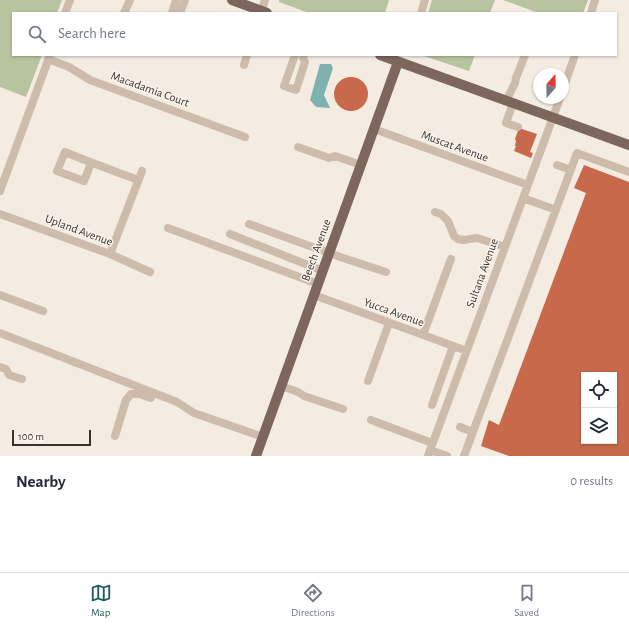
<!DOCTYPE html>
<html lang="en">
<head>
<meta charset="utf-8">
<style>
  :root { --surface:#fff; --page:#f6f6f7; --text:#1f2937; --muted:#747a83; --line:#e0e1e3; --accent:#1f5a5e }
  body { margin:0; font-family:"Alegreya Sans",sans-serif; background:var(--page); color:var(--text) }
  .controls { position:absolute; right:12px; bottom:12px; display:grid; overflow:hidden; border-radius:0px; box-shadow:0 1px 3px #0004 }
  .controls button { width:36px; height:36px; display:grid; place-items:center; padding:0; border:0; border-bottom:1px solid var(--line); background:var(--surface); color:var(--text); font:20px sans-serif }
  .compass { position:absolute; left:533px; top:68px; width:36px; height:36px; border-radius:50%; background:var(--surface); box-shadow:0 1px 3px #0004; rotate:20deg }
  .scale { position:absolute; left:12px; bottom:10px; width:79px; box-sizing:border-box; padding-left:4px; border:2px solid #3b302b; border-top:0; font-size:11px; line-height:14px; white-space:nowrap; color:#3b302b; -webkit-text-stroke:3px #fbf5ee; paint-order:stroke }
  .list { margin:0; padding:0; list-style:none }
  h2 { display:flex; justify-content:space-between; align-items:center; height:52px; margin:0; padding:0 16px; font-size:17px }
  h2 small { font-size:13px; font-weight:400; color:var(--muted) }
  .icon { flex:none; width:22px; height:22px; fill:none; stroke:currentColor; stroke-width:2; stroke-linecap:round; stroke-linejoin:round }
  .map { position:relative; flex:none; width:629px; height:456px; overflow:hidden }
  .search { position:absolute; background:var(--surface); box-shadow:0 1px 3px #0004; left:12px; right:12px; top:12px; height:44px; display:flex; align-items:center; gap:10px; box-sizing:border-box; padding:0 14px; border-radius:0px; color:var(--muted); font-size:15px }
  .sheet { height:116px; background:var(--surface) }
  nav { display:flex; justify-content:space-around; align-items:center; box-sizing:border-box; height:56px; border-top:1px solid var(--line); background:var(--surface); font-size:11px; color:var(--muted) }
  nav a { display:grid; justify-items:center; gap:2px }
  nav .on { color:var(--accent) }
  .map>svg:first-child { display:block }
</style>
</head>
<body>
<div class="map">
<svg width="629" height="456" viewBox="0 0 629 456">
  <rect width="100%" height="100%" fill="#f4ebe1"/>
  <!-- green -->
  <path fill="#b8c4a0" d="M0 0H62L57 13H13V55H42L26 97 0 87Z
    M279 0H389L385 13H309L279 2Z
    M432 0H495L490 13H428Z
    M503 0H588L583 13H539Z
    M421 55H475L469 71Z"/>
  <!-- water -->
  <path fill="#7fb0b2" d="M320 64H331L333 68 324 95 330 108 316 107 310 100Z"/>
  <!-- building -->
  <path fill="#c8694b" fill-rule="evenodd" d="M334 94a17 17 0 1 1 34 0a17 17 0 1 1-34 0Z
    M519 128 537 134 530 152 533 153 531 158 514 151 516 146H515L516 141 515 139Z
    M584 165 629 182V456H509L481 446 489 420 499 425 586 193 574 188ZM584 375H614V441H584Z"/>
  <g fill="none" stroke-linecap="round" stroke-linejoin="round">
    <!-- minor -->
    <path stroke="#cdbbac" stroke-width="8" d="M65 13 70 0
      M124 13 130 0
      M172 13 176 0
      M180 13 185 0
      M261 13 265 0
      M421 13 425 0
      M591 13 595 0
      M295 55 284 86 296 90 305 62 303 58 304 55
      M48 59 69 67 90 80 245 137
      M244 65 247 55
      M563 89 575 55
      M506 101 515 83 516 78 525 55
      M513 103 506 123 518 127
      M374 129 528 185
      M298 147 329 158 335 156 361 165
      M91 163 84 181 57 171 65 152C89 162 114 171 138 180
      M557 165 571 170
      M0 191 50 55
      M523 198 556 210
      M435 212 441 214 448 221 454 236 458 239 463 240 477 238 505 247
      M0 214 110 254 150 272
      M249 224 340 257 386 272
      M168 228 318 284
      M230 234 323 271
      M110 254 142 171
      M0 295 43 311
      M314 295 467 351
      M0 333 177 402 194 413 263 437
      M423 335 451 259
      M0 367 6 369 9 375 22 379
      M368 381 389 323
      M281 386 298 392 304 396 343 409
      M432 405 453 346
      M371 420 432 443
      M460 427 473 432
      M115 436 126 400 131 394H139L151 398
      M430 450 447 456
      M428 456 560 98
      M464 456 577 153 629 172"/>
    <!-- major -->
    <path stroke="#7d675c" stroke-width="10" d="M232 0 267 13
      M380 55 629 145
      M256 456 398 62"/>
  </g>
  <g text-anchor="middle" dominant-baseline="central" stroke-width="3" stroke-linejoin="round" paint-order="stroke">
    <!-- street labels -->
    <g font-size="12" fill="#3b302b" stroke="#fbf5ee">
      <text transform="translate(150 89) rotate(20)">Macadamia Court</text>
      <text transform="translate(455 146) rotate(20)">Muscat Avenue</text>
      <text transform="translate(79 230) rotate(20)">Upland Avenue</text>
      <text transform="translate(316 250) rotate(-70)">Beech Avenue</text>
      <text transform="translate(482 273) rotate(-70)">Sultana Avenue</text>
      <text transform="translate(394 312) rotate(20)">Yucca Avenue</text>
    </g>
  </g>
</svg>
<div class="controls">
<button><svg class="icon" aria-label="locate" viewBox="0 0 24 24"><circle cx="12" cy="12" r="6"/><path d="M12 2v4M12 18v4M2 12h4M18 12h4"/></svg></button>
<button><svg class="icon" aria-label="layers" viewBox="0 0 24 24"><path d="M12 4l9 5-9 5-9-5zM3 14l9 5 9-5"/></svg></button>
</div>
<svg class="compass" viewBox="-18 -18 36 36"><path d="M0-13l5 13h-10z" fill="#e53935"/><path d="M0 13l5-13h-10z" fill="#747a83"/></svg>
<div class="scale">100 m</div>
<div class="search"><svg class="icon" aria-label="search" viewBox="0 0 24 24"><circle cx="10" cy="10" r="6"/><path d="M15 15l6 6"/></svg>Search here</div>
</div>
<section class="sheet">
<h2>Nearby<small>0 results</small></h2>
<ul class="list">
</ul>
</section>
<nav>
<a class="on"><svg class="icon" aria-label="map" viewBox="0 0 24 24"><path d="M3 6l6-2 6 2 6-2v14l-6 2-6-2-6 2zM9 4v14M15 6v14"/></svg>Map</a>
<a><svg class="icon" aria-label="directions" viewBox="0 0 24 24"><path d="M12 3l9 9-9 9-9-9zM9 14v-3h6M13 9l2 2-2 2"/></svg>Directions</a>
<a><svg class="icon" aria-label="saved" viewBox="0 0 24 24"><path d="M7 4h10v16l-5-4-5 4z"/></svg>Saved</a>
</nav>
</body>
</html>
